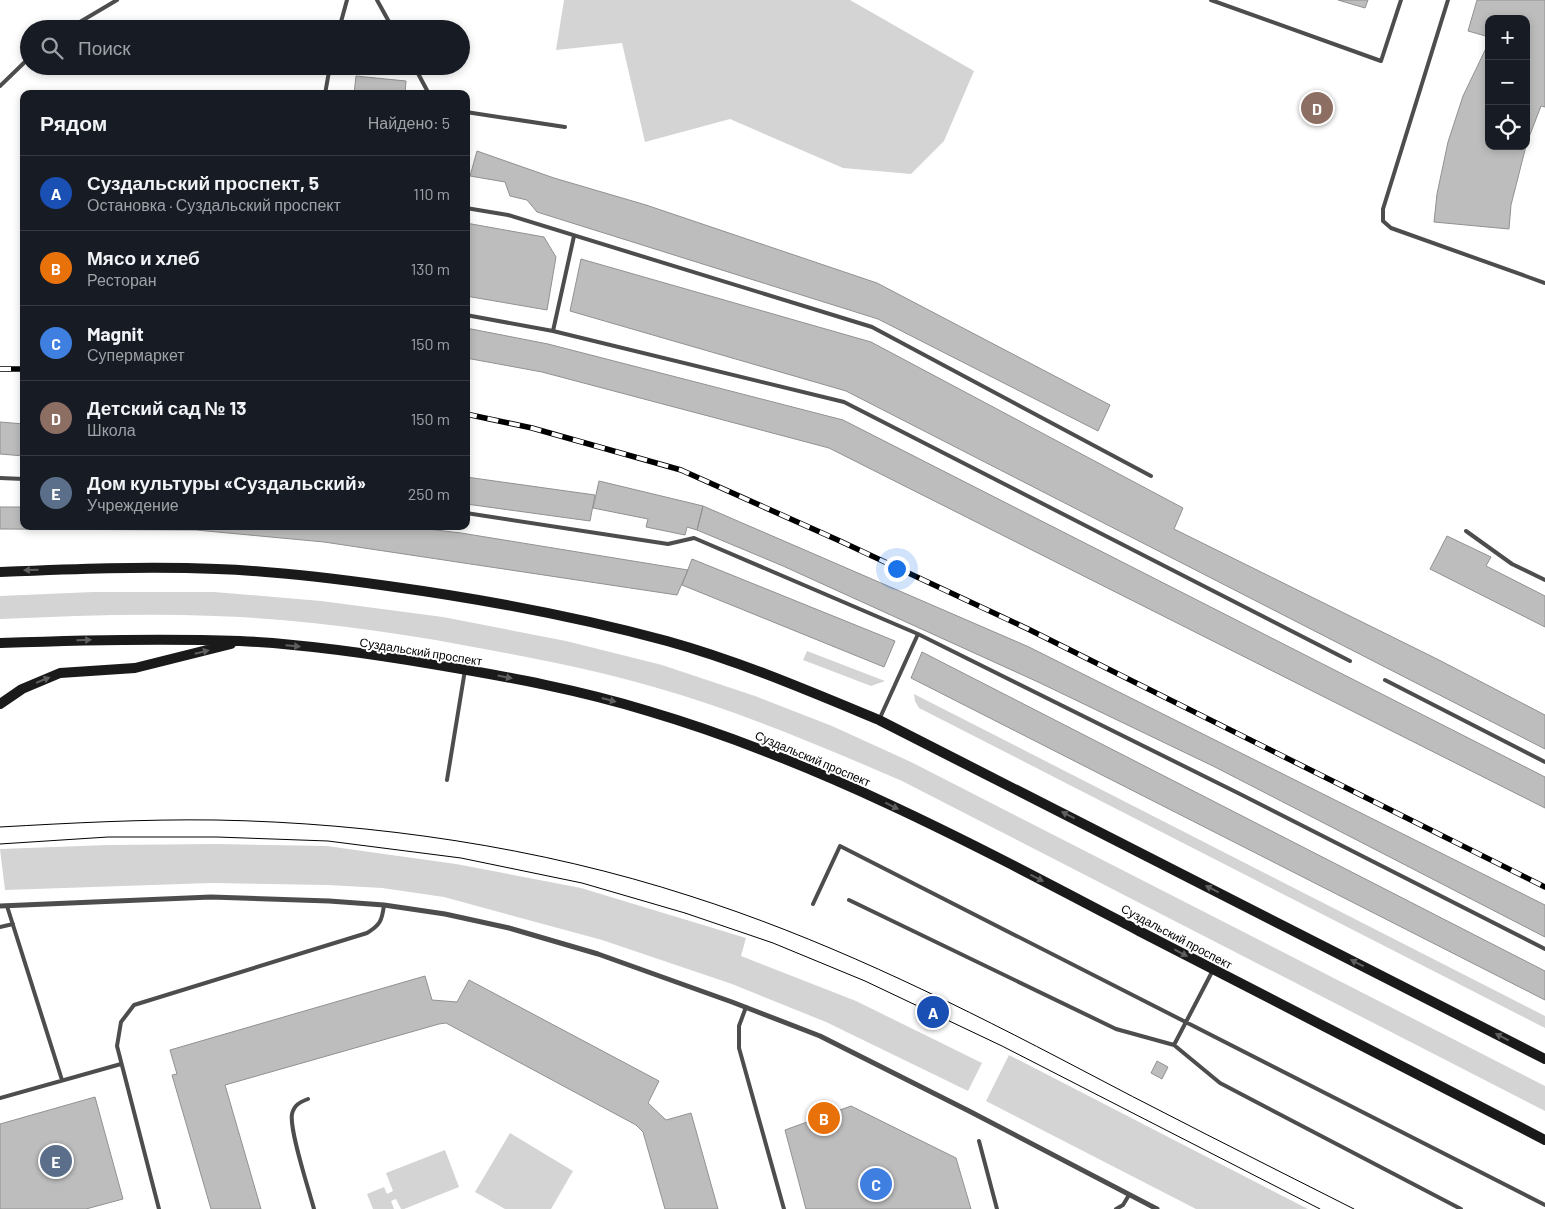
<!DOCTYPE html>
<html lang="ru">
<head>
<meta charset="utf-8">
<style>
  :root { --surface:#171b24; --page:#20242c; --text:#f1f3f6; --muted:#9ea1a6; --line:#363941; --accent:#0f766e }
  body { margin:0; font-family:Barlow,sans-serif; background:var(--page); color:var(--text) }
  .controls { position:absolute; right:15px; top:15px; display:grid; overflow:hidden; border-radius:10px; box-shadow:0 2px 8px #0003 }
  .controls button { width:45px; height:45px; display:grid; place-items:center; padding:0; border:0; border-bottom:1px solid var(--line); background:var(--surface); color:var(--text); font:25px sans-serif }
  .you { position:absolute; left:896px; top:568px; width:18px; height:18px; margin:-12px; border:4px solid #fff; border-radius:50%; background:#1a73e8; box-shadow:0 0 0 8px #1a73e833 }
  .badge { display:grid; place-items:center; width:32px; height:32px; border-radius:50%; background:var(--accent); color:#fff; font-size:16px; font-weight:700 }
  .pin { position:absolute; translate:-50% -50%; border:2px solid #fff; box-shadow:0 1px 5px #0006 }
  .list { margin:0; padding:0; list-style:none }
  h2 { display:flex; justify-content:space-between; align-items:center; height:65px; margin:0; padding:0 20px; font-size:21px }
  h2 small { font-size:16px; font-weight:400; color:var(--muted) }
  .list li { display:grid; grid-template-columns:32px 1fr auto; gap:15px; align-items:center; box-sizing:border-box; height:75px; padding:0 20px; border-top:1px solid var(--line) }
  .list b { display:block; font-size:19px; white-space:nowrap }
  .list p { margin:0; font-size:16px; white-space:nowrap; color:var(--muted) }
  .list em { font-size:16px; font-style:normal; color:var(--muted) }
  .icon { flex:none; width:28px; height:28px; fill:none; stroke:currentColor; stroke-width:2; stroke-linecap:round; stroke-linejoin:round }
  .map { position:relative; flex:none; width:1545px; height:1209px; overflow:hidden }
  .search { position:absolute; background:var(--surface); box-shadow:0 2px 8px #0003; left:20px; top:20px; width:450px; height:55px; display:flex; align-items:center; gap:12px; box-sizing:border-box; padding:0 18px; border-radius:28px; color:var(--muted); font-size:19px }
  .panel { position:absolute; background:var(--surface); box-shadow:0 2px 8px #0003; left:20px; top:90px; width:450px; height:440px; border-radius:10px }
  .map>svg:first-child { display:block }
</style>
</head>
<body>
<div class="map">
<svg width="1545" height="1209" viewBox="0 0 1545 1209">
  <rect width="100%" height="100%" fill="#fff"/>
  <!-- green -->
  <path fill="#d4d4d4" d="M564 0H850L974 71 944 141 911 174 843 168 730 119 645 142 622 43 556 50Z
    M93 592H214L321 601 443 617 566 641 662 665 755 696 832 726 911 762 1545 1086V1111L902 781C821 746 739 711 654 687 602 672 549 661 495 651 403 633 308 619 214 616 143 613 71 616 0 619V596Z
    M807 651 885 681 871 686 803 660Z
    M914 694 1545 1016V1028L919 708 915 701Z
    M217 844 327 846 456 864 581 888 746 938 741 956 856 1001 982 1063 968 1091 826 1022 732 984 602 940 444 897 382 888 328 885 211 883 5 890 0 849 108 845Z
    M1009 1055 1308 1209H1196L986 1101Z
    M510 1133 573 1171 551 1209H505L475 1192Z
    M445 1150 459 1187 404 1209H401L396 1199 391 1201 394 1209H373L367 1194 384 1187 387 1194 393 1191 386 1173Z"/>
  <!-- building -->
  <path fill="#bdbdbd" stroke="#919191" d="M1338 0H1368L1365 8Z
    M1477 0H1545V107L1541 106 1526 145V19H1489V37L1468 31Z
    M1489 42V146H1526L1511 205 1509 229 1434 222 1437 194 1448 142 1463 96Z
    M356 76 406 81 405 94H354Z
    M477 151 554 178 646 205 877 283 1110 405 1098 431 878 319 537 212 527 200 510 196 505 182 470 176Z
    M466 223 544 237 556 257 547 310 466 296Z
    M581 259 871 342 1183 508 1174 529 1439 660 1545 715V749L846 391 570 311Z
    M466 328 548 344 843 420 1545 777V808L829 448 542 372 466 358Z
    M0 422 24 424V456L0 454Z
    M466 477 595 495 590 521 466 504Z
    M599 481 703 506 697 530 687 527 685 535 646 527 648 519 593 508Z
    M703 506 1029 647 1545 905V937L1215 767 1038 682 783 566 697 530Z
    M0 507H24V526H403L461 533 688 570 677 595 324 542 196 530 0 529Z
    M1447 536 1491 557 1486 566 1545 596V627L1430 569Z
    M692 559 895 641 884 667 682 585Z
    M922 652 1545 971V1000L911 678Z
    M425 976 432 1000 457 1002 469 980 659 1081 648 1103 666 1120 691 1113 718 1209H665L643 1132 636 1125 446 1023 439 1024 225 1085 261 1209H211L172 1075 177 1074 170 1050Z
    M1157 1061 1168 1067 1162 1079 1151 1073Z
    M95 1097 123 1199 86 1209H0V1124Z
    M851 1106 956 1158 971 1209H806L785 1130Z"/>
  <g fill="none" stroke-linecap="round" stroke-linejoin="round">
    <!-- lane -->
    <path stroke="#4d4d4d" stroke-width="4" d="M377 0 393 29
      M1211 0 1381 61 1401 0
      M1448 0 1383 209V221L1391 228 1545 283
      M68 29 117 0
      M339 29 347 0
      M414 66 429 94
      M0 86 29 58
      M325 94 330 66
      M466 112 565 127
      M466 208 508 215 872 327 1151 476
      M466 315 553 331 844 402 1350 661
      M553 331 574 236
      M0 478 24 479
      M466 513 668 544 694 538 918 634 1240 794 1545 949
      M1466 531 1512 564 1545 580
      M1385 680 1545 762
      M879 720 918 634
      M447 780 465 670
      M849 900 1116 1029 1174 1045 1220 1083 1461 1209
      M813 904 840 846 1545 1205
      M7 906 62 1080
      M0 927 13 924
      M746 1007 739 1026V1048L784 1209
      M1174 1045 1213 970
      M0 1098 121 1064
      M308 1099C300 1102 294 1105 292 1114 289 1130 309 1190 314 1209
      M979 1141 997 1209
      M159 1209 117 1046 121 1022 134 1005 367 933C380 925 382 921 384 905
      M1116 1209 1123 1205 1129 1195"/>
    <!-- street -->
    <path stroke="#4d4d4d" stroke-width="5" d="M0 906 211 897 329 901 384 905 445 914 509 928 598 954 732 1002 820 1036 969 1111 1157 1209"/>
    <!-- secondary -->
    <path stroke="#1a1a1a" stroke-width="10" d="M0 572C72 569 145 566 217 569 274 571 331 578 388 586 482 599 575 616 667 641 739 661 809 691 879 720L1545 1059
      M0 643C80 640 160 638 240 641 306 644 373 654 438 665 509 677 580 690 648 711 821 762 981 848 1139 931 1274 1001 1410 1070 1545 1140
      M0 704 22 689 60 673 135 668 231 644"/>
    <!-- tram -->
    <path stroke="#000" stroke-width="1" d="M0 827C72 823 144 819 216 820 375 823 539 847 690 896 819 937 940 996 1059 1058 1157 1110 1255 1159 1354 1209
      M0 844 108 837H217L328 841 461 858 582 883 685 913 773 943 865 981 1002 1046 1320 1209"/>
    <defs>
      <path id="rail" d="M0 369H24
        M466 414 532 428 681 470 840 541 1028 629 1545 887"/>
    </defs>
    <!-- rail casing -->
    <use href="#rail" stroke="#000" stroke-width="5.5"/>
    <!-- rail -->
    <use href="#rail" stroke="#fff" stroke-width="4" stroke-dasharray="11" stroke-linecap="butt"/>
  </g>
  <!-- one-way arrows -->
  <defs><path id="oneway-solid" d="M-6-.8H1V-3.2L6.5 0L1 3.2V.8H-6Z" transform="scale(1.25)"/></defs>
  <g fill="#5f5f5f">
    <use href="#oneway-solid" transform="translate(31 570) rotate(178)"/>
    <use href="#oneway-solid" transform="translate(84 640) rotate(-2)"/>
    <use href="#oneway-solid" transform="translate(293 646) rotate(5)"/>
    <use href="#oneway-solid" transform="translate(202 652) rotate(-14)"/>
    <use href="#oneway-solid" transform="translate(505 677) rotate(11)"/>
    <use href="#oneway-solid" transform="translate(43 680) rotate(-22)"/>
    <use href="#oneway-solid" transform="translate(609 700) rotate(15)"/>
    <use href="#oneway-solid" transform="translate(892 806) rotate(26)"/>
    <use href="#oneway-solid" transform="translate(1068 815) rotate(-153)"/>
    <use href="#oneway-solid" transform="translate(1037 878) rotate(27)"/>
    <use href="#oneway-solid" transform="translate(1212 889) rotate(-153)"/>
    <use href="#oneway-solid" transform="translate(1181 953) rotate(28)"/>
    <use href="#oneway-solid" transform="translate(1357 963) rotate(-153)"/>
    <use href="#oneway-solid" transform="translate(1502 1037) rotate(-153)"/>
  </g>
  <g text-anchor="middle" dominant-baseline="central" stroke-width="4" stroke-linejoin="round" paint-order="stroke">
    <!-- street labels -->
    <g font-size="12" fill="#000" stroke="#fff">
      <text transform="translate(421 651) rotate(9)">Суздальский проспект</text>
      <text transform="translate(813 758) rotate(23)">Суздальский проспект</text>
      <text transform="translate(1177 936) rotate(28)">Суздальский проспект</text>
    </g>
  </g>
</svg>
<div class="controls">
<button>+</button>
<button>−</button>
<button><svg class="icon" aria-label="locate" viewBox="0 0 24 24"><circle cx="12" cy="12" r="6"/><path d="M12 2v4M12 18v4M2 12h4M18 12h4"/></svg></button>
</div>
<div class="you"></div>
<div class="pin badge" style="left:933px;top:1012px;background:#1a4fb4">A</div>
<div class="pin badge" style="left:824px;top:1118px;background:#e8710a">B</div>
<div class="pin badge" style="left:876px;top:1184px;background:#3f7fe0">C</div>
<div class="pin badge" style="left:1317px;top:108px;background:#8d6e63">D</div>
<div class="pin badge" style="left:56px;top:1161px;background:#5c6f8a">E</div>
<div class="search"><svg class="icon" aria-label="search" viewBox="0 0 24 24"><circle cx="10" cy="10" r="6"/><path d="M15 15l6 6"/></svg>Поиск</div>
<section class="panel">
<h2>Рядом<small>Найдено: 5</small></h2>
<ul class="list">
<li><span class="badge" style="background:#1a4fb4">A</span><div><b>Суздальский проспект, 5</b><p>Остановка · Суздальский проспект</p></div><em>110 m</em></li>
<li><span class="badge" style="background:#e8710a">B</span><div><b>Мясо и хлеб</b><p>Ресторан</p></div><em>130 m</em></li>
<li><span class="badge" style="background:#3f7fe0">C</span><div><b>Magnit</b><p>Супермаркет</p></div><em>150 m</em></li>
<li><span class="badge" style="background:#8d6e63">D</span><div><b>Детский сад № 13</b><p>Школа</p></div><em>150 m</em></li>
<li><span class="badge" style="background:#5c6f8a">E</span><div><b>Дом культуры «Суздальский»</b><p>Учреждение</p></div><em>250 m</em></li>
</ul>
</section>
</div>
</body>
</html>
